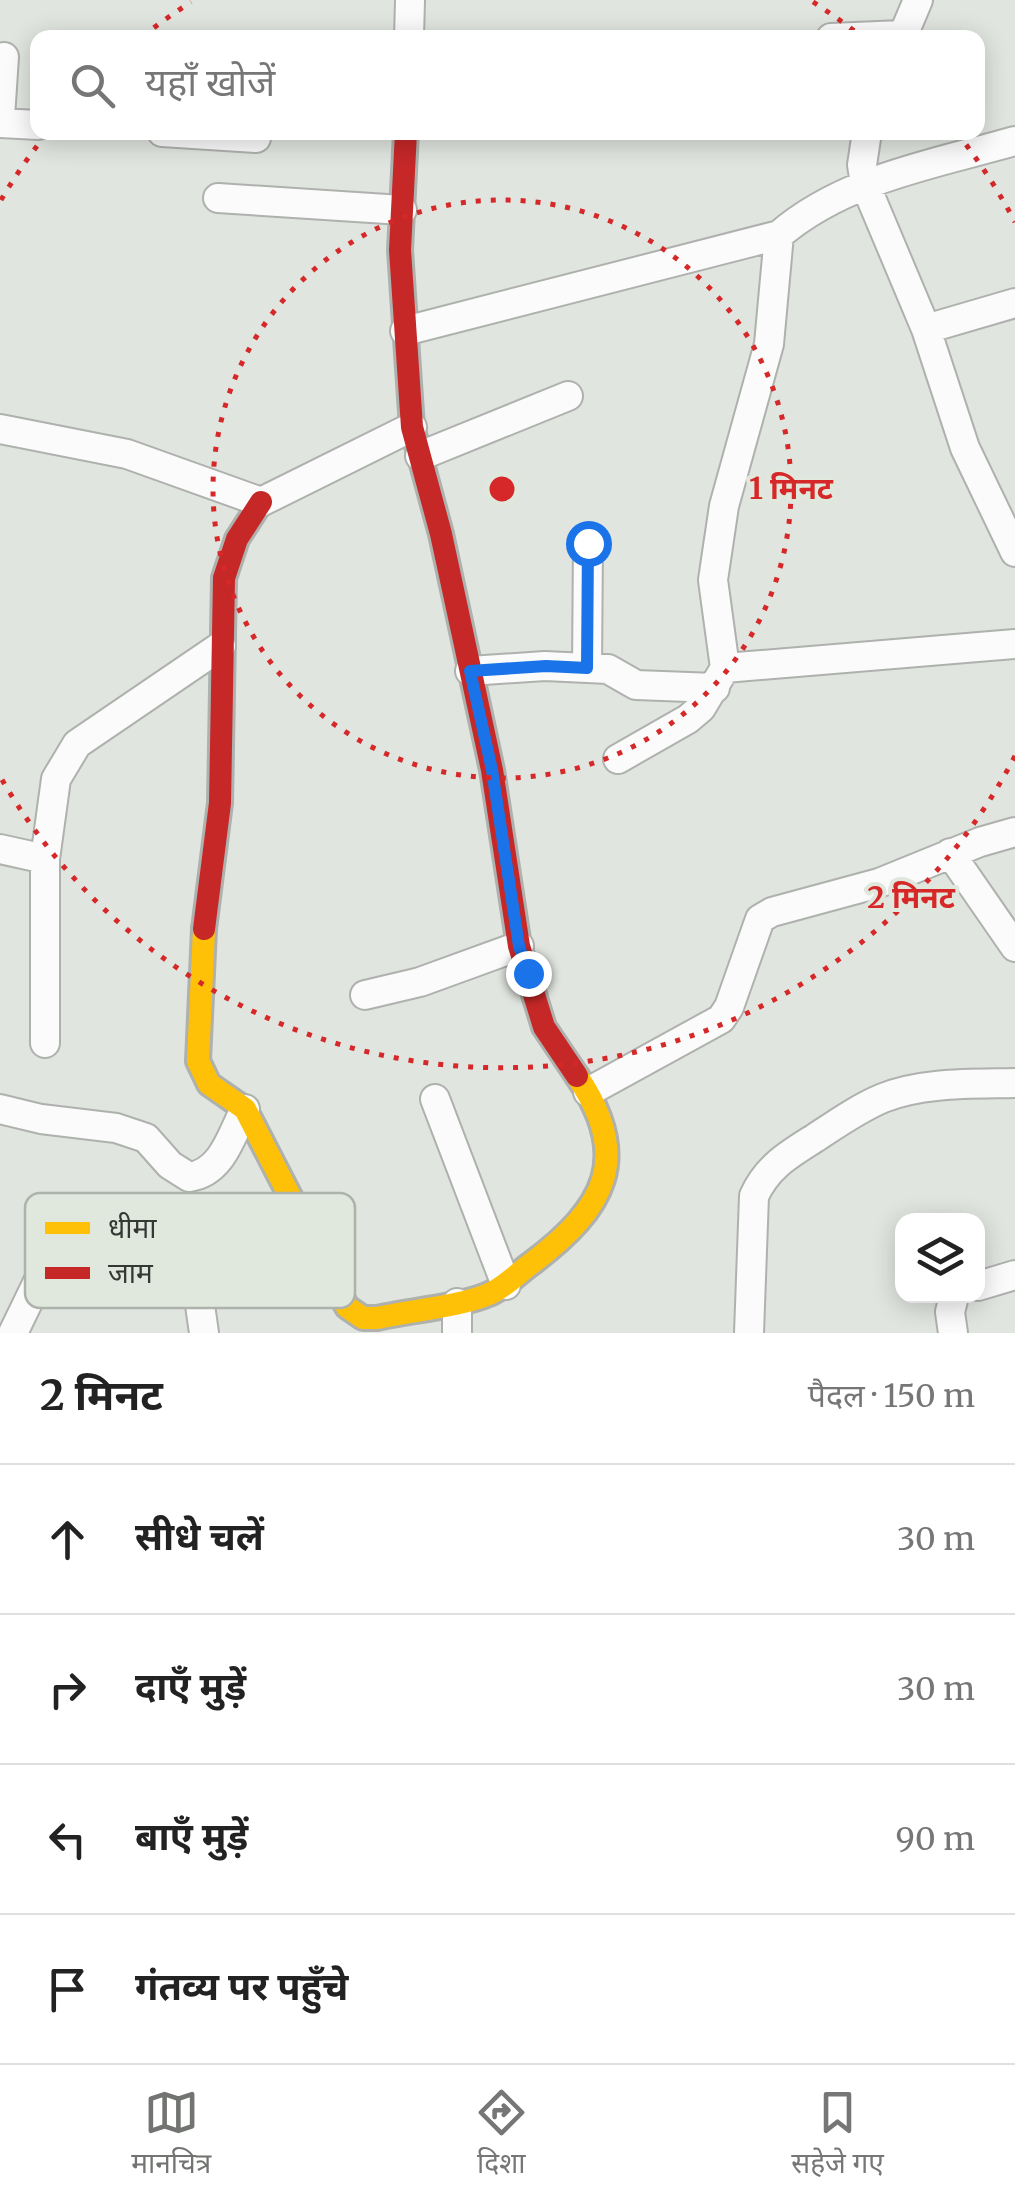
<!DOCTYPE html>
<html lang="hi">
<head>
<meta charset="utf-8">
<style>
  :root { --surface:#fff; --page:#f6f6f6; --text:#222; --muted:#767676; --line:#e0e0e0; --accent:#717470 }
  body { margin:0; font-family:Merriweather,"Noto Sans Devanagari",serif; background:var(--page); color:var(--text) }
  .controls { position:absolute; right:30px; bottom:30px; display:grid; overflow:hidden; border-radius:20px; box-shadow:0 5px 25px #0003 }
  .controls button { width:90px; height:90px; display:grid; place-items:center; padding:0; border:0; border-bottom:2px solid var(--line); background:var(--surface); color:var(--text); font:50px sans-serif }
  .stop { position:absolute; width:30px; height:30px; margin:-22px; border:8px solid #1a73e8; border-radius:50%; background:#fff }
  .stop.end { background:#1a73e8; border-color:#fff; box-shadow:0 2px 10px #0008 }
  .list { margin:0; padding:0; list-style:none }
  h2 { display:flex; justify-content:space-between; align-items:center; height:130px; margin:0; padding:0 40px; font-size:42px }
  h2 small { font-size:32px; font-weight:400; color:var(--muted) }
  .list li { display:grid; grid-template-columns:65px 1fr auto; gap:30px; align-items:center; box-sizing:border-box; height:150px; padding:0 40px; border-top:2px solid var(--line) }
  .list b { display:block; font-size:38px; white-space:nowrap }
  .list em { font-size:32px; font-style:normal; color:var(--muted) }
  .icon { flex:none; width:55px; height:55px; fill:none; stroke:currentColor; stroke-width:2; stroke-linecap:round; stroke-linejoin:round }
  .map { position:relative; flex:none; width:1015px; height:1333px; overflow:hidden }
  .search { position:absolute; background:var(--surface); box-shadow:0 5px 25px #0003; left:30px; right:30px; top:30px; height:110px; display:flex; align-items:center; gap:25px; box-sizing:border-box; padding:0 35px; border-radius:20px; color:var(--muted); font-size:38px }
  .sheet { height:730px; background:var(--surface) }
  nav { display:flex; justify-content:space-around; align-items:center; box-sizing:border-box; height:140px; border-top:2px solid var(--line); background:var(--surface); font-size:28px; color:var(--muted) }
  nav a { display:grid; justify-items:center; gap:5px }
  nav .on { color:var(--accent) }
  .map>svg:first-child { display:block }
</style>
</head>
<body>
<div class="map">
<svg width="1015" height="1333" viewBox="0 0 1015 1333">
  <rect width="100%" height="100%" fill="#e1e5df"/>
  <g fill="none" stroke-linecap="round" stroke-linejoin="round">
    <defs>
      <path id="street" d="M409 38 410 0
        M831 38 902 35
        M902 38 918 0
        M0 117 4 57
        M0 123 38 125
        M162 132 256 138
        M867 132 862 165 865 184 926 329 965 448 1015 552
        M218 198 402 210
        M926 329 1015 303
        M405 331 779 235C844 179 934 164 1015 141
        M0 429 127 454 261 502 412 427
        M420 456 568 396
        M587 668 588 543
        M725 668 1015 644
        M470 671 545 666 608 669 636 685 715 688
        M618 759 688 719 701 708 725 668 713 580 724 506 769 344 779 235
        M0 849 45 859
        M950 853 1015 947
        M365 995 420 982 519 946
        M45 1043V859L56 779 77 744 221 646
        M588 1092 721 1019 729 1007 760 919 772 912 879 883 980 842 1015 832
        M435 1099 506 1285
        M0 1109 41 1119 116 1128 146 1138 170 1165 189 1177C222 1173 231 1136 245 1109
        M978 1286 1015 1275
        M199 1298 204 1333
        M457 1303V1333
        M13 1333 47 1263
        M749 1333 754 1196C767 1167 788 1155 815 1138 836 1124 859 1108 883 1098 923 1082 972 1084 1015 1083
        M953 1333 950 1312 954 1296"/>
      <path id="slow" d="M204 929 198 1061 209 1084 245 1109 347 1307 363 1318H377C408 1311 462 1306 489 1294 504 1288 519 1272 532 1263 605 1208 633 1158 577 1076"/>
      <path id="jam" d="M406 132 400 250 412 427 441 534 492 770 519 946 544 1027 577 1076
        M204 929 220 803 224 578 237 539 261 502"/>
    </defs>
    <!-- street casing -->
    <use href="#street" stroke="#aeb1ad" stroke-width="32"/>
    <!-- slow casing -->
    <use href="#slow" stroke="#aeb1ad" stroke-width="28"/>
    <!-- jam casing -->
    <use href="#jam" stroke="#aeb1ad" stroke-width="28"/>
    <!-- street -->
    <use href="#street" stroke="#fafbfa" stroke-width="28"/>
    <!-- slow -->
    <use href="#slow" stroke="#ffc107" stroke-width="22"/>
    <!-- jam -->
    <use href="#jam" stroke="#c62828" stroke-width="22"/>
  </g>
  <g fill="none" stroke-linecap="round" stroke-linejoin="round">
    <!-- route -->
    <path stroke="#1a73e8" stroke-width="12" d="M528 973 519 946 492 770 470 671 546 666 587 668 588 543"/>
  </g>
  <!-- distance rings -->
  <g fill="none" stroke="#d62828" stroke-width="5" stroke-dasharray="5 10">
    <circle cx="502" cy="489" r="289"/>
    <path d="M1015 756A578 578 0 0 1 1 778M1 200A578 578 0 0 1 47 133M142 37A578 578 0 0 1 191 2M813 2A578 578 0 0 1 862 37M957 133A578 578 0 0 1 1015 222"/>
  </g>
  <!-- legend -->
  <rect x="25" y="1193" width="330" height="115" rx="15" fill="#e0e7dd" stroke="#adb2aa" stroke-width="2.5"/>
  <rect x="45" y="1222" width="45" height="12" fill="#ffc107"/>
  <rect x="45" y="1267" width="45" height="12" fill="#c62828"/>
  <g font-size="28" fill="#353734">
    <text x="108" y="1238">धीमा</text>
    <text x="108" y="1283">जाम</text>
  </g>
  <circle cx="502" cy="489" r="15" fill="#d62828" stroke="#e0e7dd" stroke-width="5"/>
  <g font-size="30" text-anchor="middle" font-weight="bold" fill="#d62828" stroke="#e0e7dd" stroke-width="8" stroke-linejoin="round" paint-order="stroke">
    <text x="791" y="499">1 मिनट</text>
    <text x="911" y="908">2 मिनट</text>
  </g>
</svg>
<div class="controls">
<button><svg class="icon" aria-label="layers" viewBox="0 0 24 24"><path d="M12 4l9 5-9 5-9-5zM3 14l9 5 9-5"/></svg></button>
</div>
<div class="stop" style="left:588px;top:543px"></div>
<div class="stop end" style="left:528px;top:973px"></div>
<div class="search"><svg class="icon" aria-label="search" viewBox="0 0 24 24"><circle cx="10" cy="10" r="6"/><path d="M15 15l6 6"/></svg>यहाँ खोजें</div>
</div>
<section class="sheet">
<h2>2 मिनट<small>पैदल · 150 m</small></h2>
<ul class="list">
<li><svg class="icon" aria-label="ahead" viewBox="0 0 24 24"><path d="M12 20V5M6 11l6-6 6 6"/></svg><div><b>सीधे चलें</b></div><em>30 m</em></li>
<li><svg class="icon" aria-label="right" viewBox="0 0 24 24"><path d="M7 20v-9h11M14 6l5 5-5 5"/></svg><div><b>दाएँ मुड़ें</b></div><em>30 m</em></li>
<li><svg class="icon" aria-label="left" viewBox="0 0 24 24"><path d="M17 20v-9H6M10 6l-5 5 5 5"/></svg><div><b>बाएँ मुड़ें</b></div><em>90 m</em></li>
<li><svg class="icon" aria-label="arrive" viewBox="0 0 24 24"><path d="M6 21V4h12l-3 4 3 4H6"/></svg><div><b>गंतव्य पर पहुँचे</b></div></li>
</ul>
</section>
<nav>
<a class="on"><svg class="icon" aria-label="map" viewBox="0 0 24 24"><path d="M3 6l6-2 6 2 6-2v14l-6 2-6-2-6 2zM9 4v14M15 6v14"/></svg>मानचित्र</a>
<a><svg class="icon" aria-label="directions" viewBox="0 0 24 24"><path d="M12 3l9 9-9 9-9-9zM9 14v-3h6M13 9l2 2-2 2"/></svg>दिशा</a>
<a><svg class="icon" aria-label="saved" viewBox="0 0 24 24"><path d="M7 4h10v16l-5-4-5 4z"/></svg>सहेजे गए</a>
</nav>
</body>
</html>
